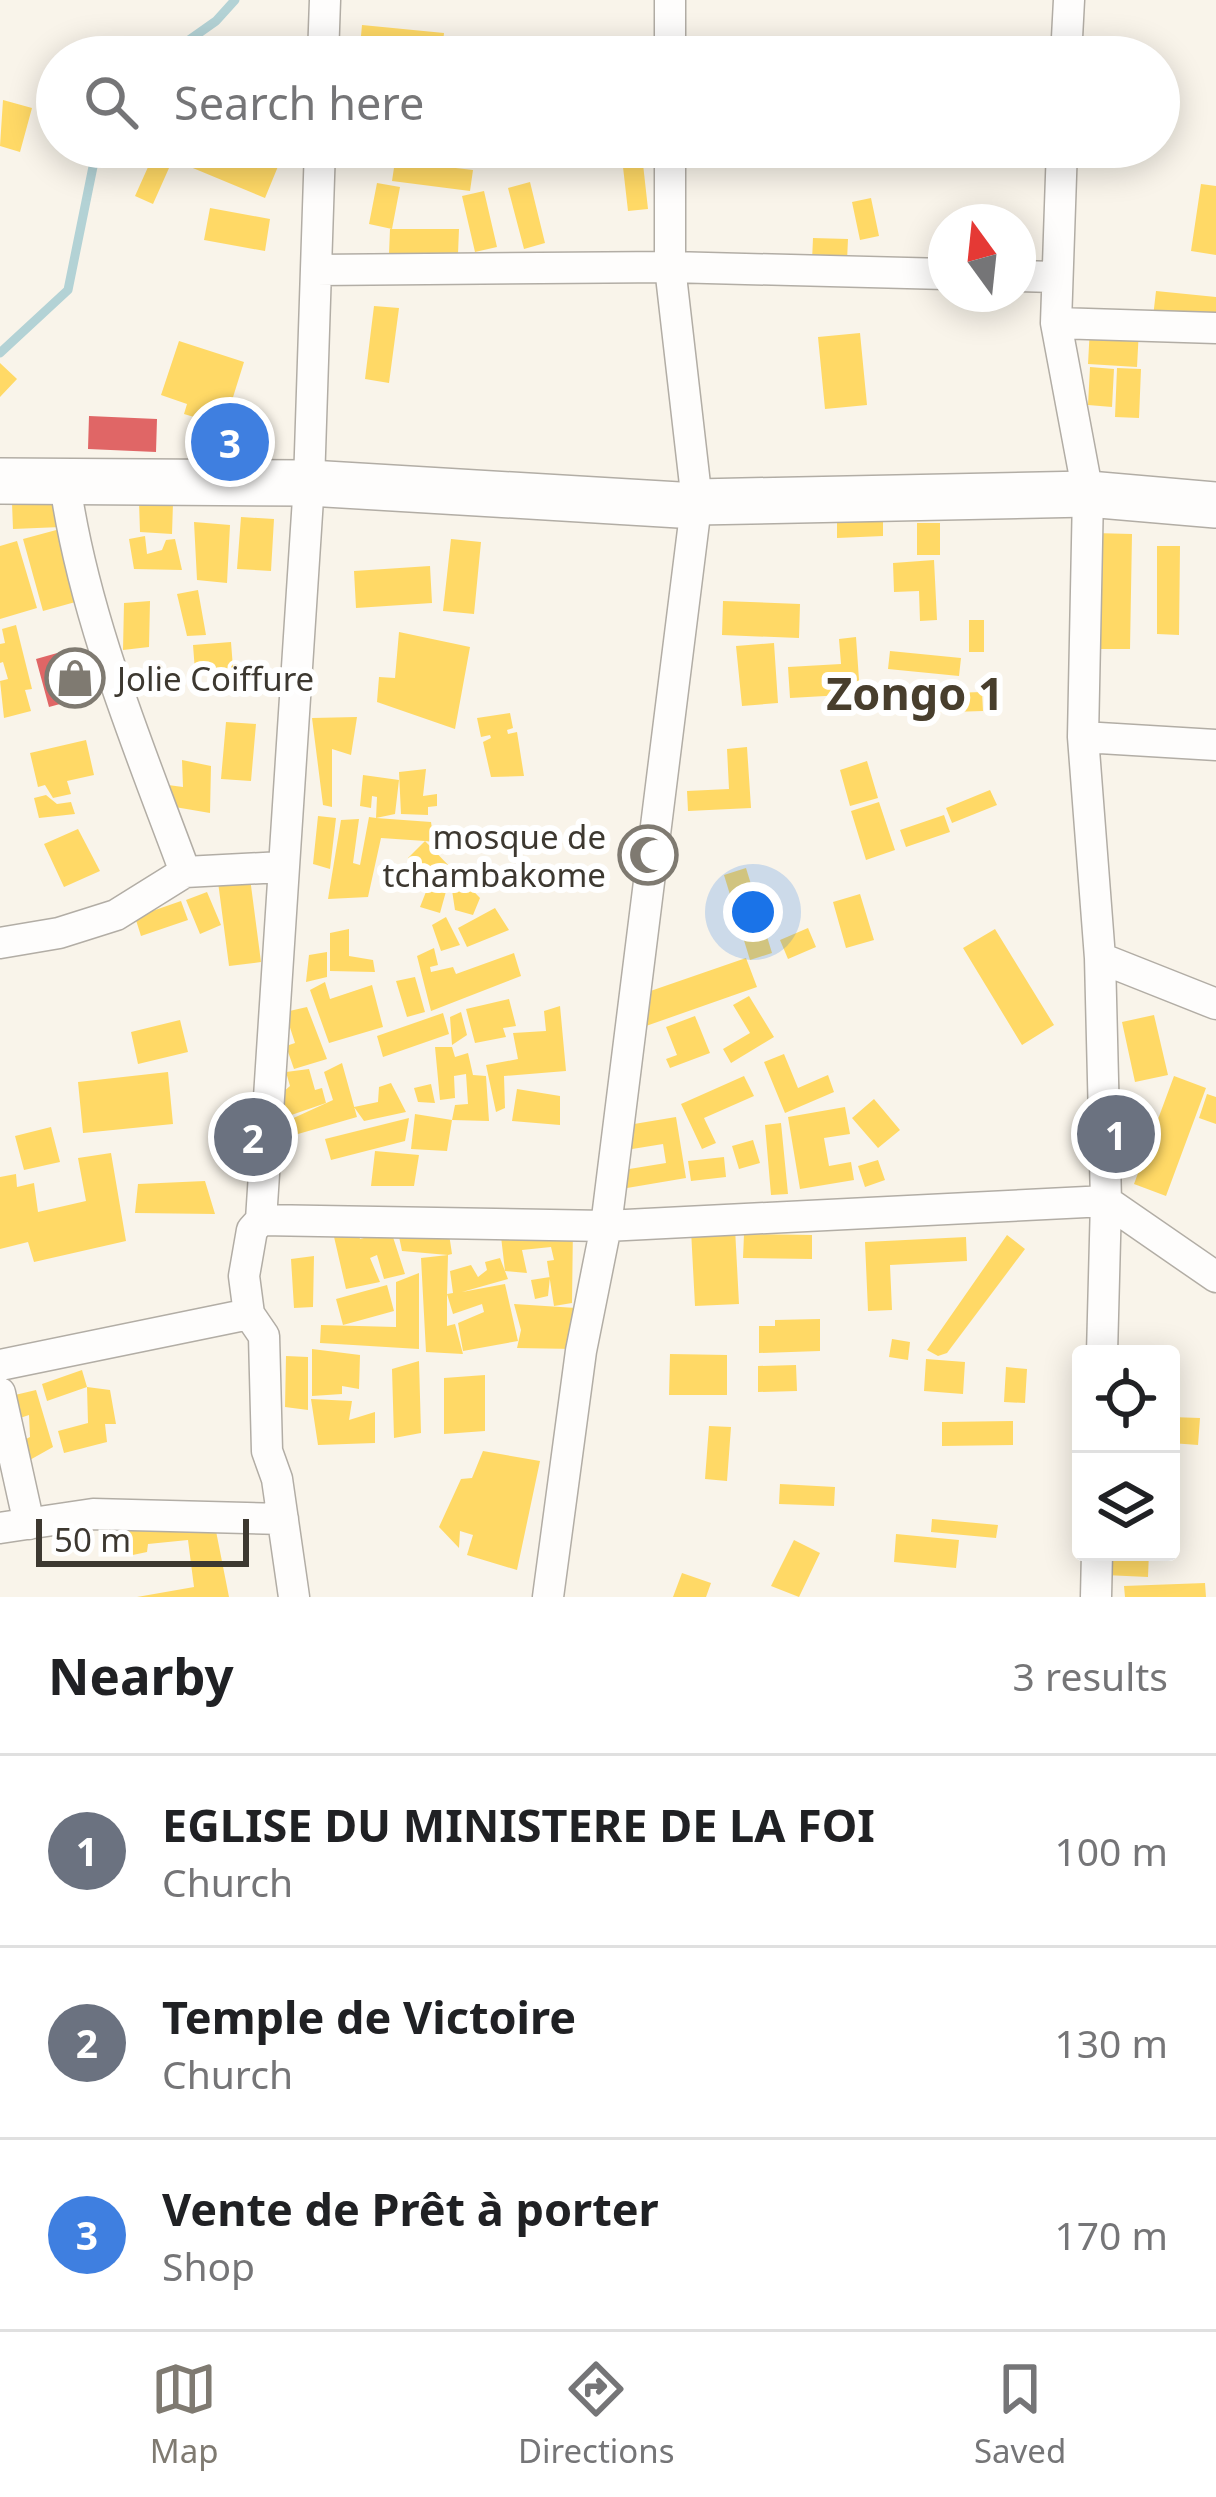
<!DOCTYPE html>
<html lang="en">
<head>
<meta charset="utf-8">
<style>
  :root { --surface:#fff; --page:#f6f6f6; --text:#202124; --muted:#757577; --line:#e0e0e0; --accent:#7f7a71 }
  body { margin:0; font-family:"Noto Sans",sans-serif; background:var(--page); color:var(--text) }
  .controls { position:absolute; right:36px; bottom:36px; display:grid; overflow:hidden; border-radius:12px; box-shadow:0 6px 30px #0003 }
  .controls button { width:108px; height:108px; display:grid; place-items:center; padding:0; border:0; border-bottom:3px solid var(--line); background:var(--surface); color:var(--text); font:60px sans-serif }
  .compass { position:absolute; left:928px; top:204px; width:108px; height:108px; border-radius:50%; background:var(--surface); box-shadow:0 6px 30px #0003; rotate:345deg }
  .scale { position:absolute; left:36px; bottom:30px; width:213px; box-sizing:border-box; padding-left:12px; border:6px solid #3d3830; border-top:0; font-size:33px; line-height:42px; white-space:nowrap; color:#3d3830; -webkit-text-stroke:9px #fff; paint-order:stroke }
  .you { position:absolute; left:753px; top:912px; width:42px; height:42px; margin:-30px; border:9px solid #fff; border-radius:50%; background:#1a73e8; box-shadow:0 0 0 18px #1a73e833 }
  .badge { display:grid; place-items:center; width:78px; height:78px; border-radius:50%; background:var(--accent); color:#fff; font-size:39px; font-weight:700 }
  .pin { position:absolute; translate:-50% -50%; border:6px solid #fff; box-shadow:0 3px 12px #0006 }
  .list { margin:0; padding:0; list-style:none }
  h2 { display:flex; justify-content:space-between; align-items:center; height:156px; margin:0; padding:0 48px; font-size:51px }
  h2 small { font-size:39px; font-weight:400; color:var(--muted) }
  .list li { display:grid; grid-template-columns:78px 1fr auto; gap:36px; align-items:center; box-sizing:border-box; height:192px; padding:0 48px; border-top:3px solid var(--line) }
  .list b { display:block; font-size:45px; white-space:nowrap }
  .list p { margin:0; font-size:39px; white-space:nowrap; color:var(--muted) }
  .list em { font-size:39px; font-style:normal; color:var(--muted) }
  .icon { flex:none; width:66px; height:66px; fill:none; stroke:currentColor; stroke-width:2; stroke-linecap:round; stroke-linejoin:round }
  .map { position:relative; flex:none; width:1216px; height:1597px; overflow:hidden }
  .search { position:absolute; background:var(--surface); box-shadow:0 6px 30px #0003; left:36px; right:36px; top:36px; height:132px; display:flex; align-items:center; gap:30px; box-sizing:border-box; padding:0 42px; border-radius:66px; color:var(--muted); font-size:45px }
  .sheet { height:732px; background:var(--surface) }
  nav { display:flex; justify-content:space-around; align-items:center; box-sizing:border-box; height:168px; border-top:3px solid var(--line); background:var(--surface); font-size:33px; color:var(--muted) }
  nav a { display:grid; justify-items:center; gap:6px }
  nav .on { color:var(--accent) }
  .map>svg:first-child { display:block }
</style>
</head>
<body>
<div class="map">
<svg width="1216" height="1597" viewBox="0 0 1216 1597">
  <rect width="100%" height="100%" fill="#f9f4ea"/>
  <!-- homes -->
  <path fill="#ffd966" d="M362 25 444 33 442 54 360 47Z
    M218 40 278 44 277 57H216Z
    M3 100 32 108 20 152 0 146Z
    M157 147 177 150 153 204 135 196Z
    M196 147H236L279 164 265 198 188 166Z
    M962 147H1042V163L963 167Z
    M395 161 473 170 470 191 392 181Z
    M643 164 648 209 628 211 623 167Z
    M530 182 545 243 524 249 508 188Z
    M377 183 400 187 392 229 369 224Z
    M1201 184 1216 186V255L1191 251Z
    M484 191 497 247 475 252 462 196Z
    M871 198 879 236 860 240 852 202Z
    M210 208 270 219 265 251 204 240Z
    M390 229H459L458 254H389Z
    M813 238 848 239 847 261H812Z
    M1156 291 1216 297V323L1153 317Z
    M374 306 399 308 389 383 365 379Z
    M1090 327 1139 329 1137 367 1088 364Z
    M860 333 867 405 825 409 818 337Z
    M179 341 244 362 224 426 184 414 187 404 161 395Z
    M0 363 17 379 0 397Z
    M1090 367 1114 369 1112 407 1088 405Z
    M1117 368 1141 369 1139 418 1115 417Z
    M60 501 61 527 13 529 12 503Z
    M139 502 173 503 172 534 140 532Z
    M241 517 274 519 271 571 237 569Z
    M883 519V536L837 538V520Z
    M194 522 230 525 227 583 197 580Z
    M917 523H940V555H917Z
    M60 529 79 601 43 611 23 539Z
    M1094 533 1132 534 1130 649H1092Z
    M145 536 147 554 162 550 166 540 175 539 182 570 134 569 129 539Z
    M451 539 481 542 474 614 443 611Z
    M17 541 37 608 0 619V546Z
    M1157 546H1180L1179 635 1157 634Z
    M934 560 937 620 920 621 919 591 894 592 893 563Z
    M430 566 432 603 356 608 354 571Z
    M198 590 206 635 187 636 177 594Z
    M150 601 149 647 123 650 124 603Z
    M723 601 800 604 799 638 722 635Z
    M969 620H984V652H969Z
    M16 625 32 689 25 690 31 711 4 718 0 681 8 679 3 662 0 663V644L5 643 2 629Z
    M399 632 470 647 455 729 377 702 379 677 395 678Z
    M856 637 860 694 790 698 788 667 841 664 839 639Z
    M231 642 233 668 195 671 193 645Z
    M774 643 778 703 742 706 736 646Z
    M890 651 961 658 959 676 888 669Z
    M982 692 983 711 919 713 918 694Z
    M510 713 513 728 507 730 508 734 517 732 524 776 491 777 483 742 491 738 490 735 481 737 477 718Z
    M357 717 351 755 332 749V807L323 805 312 718Z
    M226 722 256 724 251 781 221 779Z
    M86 740 94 775 67 781 71 794 53 798 45 785 38 787 30 753Z
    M747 747 751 808 688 811 687 791 729 789 727 749Z
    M182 760 211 766 210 813 169 806 168 785 183 787Z
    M867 761 878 798 850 806 840 770Z
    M426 769 423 796 437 794V806L428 807V815L401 814 399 772Z
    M363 775 399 780 395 814 376 818 431 822 434 842 425 841 480 898 473 915 455 910 450 877 440 913 420 907 431 879 408 858 425 841 381 838 368 897 328 899 341 820 359 819 353 863 360 865 369 817 376 818 377 797 372 796 371 808 360 806Z
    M990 790 997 805 952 823 946 808Z
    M46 795 57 804 71 802 75 814 39 818 34 798Z
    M879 802 895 850 866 860 851 811Z
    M944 815 950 832 906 847 900 830Z
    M318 816 336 818 330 869 313 864Z
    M78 829 100 871 64 887 44 844Z
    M746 868 772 953 750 960 724 875Z
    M250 878 261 962 229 966 218 882Z
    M207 892 221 925 200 934 186 900Z
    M860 894 874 940 846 948 833 902Z
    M181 901 188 920 141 936 135 917Z
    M495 908 509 930 467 947 458 928Z
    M446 917 460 945 441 951 432 925Z
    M808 928 816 947 788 959 780 940Z
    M349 929V956L373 960 375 972 330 971V933Z
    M995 929 1054 1025 1022 1045 963 948Z
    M434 948 438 965 430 967 431 972 453 967 456 974 514 953 521 976 431 1011 417 956Z
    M327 952V977L306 982 309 955Z
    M746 958 757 987 646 1026 636 996Z
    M415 977 425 1012 407 1017 396 981Z
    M325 982 330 999 372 985 383 1027 329 1043 310 990Z
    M749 996 774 1037 731 1063 723 1049 750 1033 733 1005Z
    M509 999 516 1026 503 1028 506 1037 475 1043 466 1009Z
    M560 1006 566 1071 504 1076 505 1108 496 1112 486 1065 518 1059 513 1033 546 1031 544 1011Z
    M307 1007 327 1059 294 1069 286 1046 295 1043 285 1012Z
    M461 1012 467 1035 452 1045 450 1017Z
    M443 1013 449 1034 383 1057 377 1036Z
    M1154 1015 1168 1075 1135 1082 1122 1022Z
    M695 1016 710 1053 670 1068 666 1059 677 1055 666 1027Z
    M180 1020 188 1052 138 1064 131 1032Z
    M435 1047H452L455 1057 468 1053 473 1075 486 1076 489 1121 452 1120 447 1151 411 1149 415 1114 452 1120 455 1105 468 1104 466 1074 454 1076 455 1098 440 1100Z
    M784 1054 798 1088 828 1075 834 1092 785 1113 764 1062Z
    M342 1063 357 1117 291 1136 287 1121 333 1100 324 1072Z
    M309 1069 315 1090 322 1088 326 1103 274 1121 268 1105 290 1086 286 1072Z
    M168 1072 173 1124 83 1133 78 1082Z
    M744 1076 754 1096 704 1118 716 1143 702 1149 681 1104Z
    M1174 1076 1206 1088 1166 1196 1134 1184Z
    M391 1083 406 1112 364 1121 354 1107 378 1102 379 1087Z
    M431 1084 435 1103 418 1102 414 1088Z
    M517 1089 560 1096V1125L512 1121Z
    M1207 1094 1216 1097V1124L1199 1118Z
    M874 1099 900 1130 878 1148 852 1118Z
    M845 1107 850 1134 824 1138 829 1166 851 1162 854 1180 800 1189 788 1117Z
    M676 1117 686 1178 627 1188 623 1170 666 1163 663 1144 626 1150 622 1126Z
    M409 1118 405 1141 331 1160 325 1139Z
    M781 1123 788 1194 771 1195 765 1125Z
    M51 1127 60 1162 24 1170 15 1136Z
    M753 1140 760 1163 739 1169 732 1146Z
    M375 1151 419 1155 414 1186H371Z
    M111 1153 126 1241 34 1262 28 1242 0 1249V1177L16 1174 17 1187 34 1183 38 1212 86 1201 78 1158Z
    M724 1157 726 1177 691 1181 688 1161Z
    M878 1160 885 1180 865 1187 858 1166Z
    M205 1181 215 1214 135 1213 138 1184Z
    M573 1226 572 1303 554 1306 547 1261 554 1260 551 1247 522 1250 527 1273 505 1271 500 1228Z
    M397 1227H448L452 1254 448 1255 447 1294 453 1293 450 1271 471 1265 478 1277 487 1270 485 1262 500 1258 508 1279 462 1292 505 1284 518 1341 463 1351 458 1323 484 1312 482 1304 453 1314 447 1294V1326L455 1324 463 1354 426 1352 421 1258 448 1255 402 1251Z
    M332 1228 357 1229 360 1239 391 1231 405 1274 384 1279 377 1255 370 1258 380 1282 346 1289Z
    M735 1228 739 1304 695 1306 691 1230Z
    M744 1234 812 1235V1259L743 1258Z
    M1007 1235 1025 1249 947 1353 938 1356 927 1350Z
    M966 1237 967 1261 890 1265 892 1310 868 1311 865 1242Z
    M314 1256 313 1307 294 1308 291 1259Z
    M419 1273V1349L320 1343 321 1325 396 1327V1282Z
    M550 1277 548 1296 535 1299 531 1280Z
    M387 1285 394 1311 343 1325 336 1299Z
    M514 1304 576 1308 575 1349 517 1348 521 1330Z
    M820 1319V1351L759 1353V1326H775V1320Z
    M892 1339 910 1342 908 1360 889 1357Z
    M312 1349 360 1355 359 1389 342 1386V1394L312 1396Z
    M670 1354 727 1355V1395H669Z
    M286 1356 308 1357V1410L285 1407Z
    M926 1359 965 1362 963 1394 924 1391Z
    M419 1361 421 1433 394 1438 392 1369Z
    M796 1365 797 1391 758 1392V1366Z
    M1006 1367 1027 1369 1025 1403 1004 1402Z
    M82 1370 87 1387 47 1401 42 1384Z
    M485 1375V1431L444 1434V1378Z
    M87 1387 110 1390 116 1424H105L107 1442 64 1453 58 1431 88 1423Z
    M36 1390 53 1447 28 1461 18 1443 30 1437 29 1415 17 1419 15 1395Z
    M311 1399 352 1401 349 1420 375 1412V1443L318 1445Z
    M1171 1417 1200 1418 1198 1445 1171 1443Z
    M1013 1421V1445L942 1446V1422Z
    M709 1426 731 1427 727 1481 705 1479Z
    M483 1451 540 1461 517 1570 467 1555 473 1535 460 1531 459 1548 439 1527 461 1479 472 1478Z
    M780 1484 835 1487 834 1506 779 1504Z
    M932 1519 998 1525 996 1538 931 1532Z
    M114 1527 216 1531 229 1597H137L194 1587 188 1540 148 1544 147 1552 128 1556Z
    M896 1534 959 1540 956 1568 894 1562Z
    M794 1540 820 1553 799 1597 771 1586Z
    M1106 1552H1149L1148 1577 1105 1575Z
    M682 1573 711 1583 706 1597H673Z
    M1205 1583 1206 1597H1125L1124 1586Z"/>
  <!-- shops -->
  <path fill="#e06666" d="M89 416 157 419 156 452 88 449Z
    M75 648 85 686 80 688 82 698 49 707 36 659Z"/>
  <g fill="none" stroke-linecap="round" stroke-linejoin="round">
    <!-- stream -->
    <path stroke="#b3d2d5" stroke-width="9" d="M165 57 216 21 235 0
      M0 353 68 290 97 147"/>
    <defs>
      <path id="street" d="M323 57 325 0
        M670 57V0
        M1066 57 1069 0
        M670 147V267L697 502
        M1062 147 1056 323 1088 494 1083 737 1100 958 1106 1201 1102 1354
        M316 270 670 267 946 274
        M1018 276 1055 277
        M1056 323 1216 328
        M65 484C84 617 138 745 185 872
        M1083 737 1216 745
        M0 943 59 933 116 915 185 872 282 867
        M1100 958 1216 1004
        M261 1220 606 1226 1106 1201 1216 1277
        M0 1365 249 1314
        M0 1393 29 1524
        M0 1528 93 1514 283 1519
        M294 1597 277 1479 267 1451 264 1336 249 1314 244 1276 252 1230 261 1220 309 483 320 147
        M548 1597 581 1351 606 1226 696 506
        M1096 1597 1097 1552"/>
      <path id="secondary" d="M0 481 309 483 696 506 697 502 1088 494 1216 505"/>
    </defs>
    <!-- street casing -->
    <use href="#street" stroke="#b2ada5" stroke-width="33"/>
    <!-- secondary casing -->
    <use href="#secondary" stroke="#b2ada5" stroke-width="48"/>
    <!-- street -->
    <use href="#street" stroke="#fefdfc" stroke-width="30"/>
    <!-- secondary -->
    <use href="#secondary" stroke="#fefdfc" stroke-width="45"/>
  </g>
  <!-- icons -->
  <defs>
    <symbol id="shop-ring" viewBox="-11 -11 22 22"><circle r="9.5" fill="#fff" stroke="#7f7a71" stroke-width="1.5"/><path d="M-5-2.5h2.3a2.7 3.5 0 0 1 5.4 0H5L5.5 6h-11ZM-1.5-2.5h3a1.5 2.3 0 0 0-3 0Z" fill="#7f7a71"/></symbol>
    <symbol id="mosque-ring" viewBox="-11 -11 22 22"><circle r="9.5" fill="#fff" stroke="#7f7a71" stroke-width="1.5"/><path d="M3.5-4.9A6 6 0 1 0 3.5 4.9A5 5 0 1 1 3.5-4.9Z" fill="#7f7a71"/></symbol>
  </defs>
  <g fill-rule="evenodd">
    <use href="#shop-ring" x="42" y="645" width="66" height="66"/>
    <use href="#mosque-ring" x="615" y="822" width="66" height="66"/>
  </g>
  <g text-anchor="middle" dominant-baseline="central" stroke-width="12" stroke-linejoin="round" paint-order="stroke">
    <!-- poi labels -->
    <g font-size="33" fill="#3d3830" stroke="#fff" text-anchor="start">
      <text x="117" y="678">Jolie Coiffure</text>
      <text x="606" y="836" text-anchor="end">mosque de<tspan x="606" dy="38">tchambakome</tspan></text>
    </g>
    <!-- district labels -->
    <g font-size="45" font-weight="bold" fill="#483e2d" stroke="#fff">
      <text x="915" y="692">Zongo 1</text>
    </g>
  </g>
</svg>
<div class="controls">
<button><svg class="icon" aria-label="locate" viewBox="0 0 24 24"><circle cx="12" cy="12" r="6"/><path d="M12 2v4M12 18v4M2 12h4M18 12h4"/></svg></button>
<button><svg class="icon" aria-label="layers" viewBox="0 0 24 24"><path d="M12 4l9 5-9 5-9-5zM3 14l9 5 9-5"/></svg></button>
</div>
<svg class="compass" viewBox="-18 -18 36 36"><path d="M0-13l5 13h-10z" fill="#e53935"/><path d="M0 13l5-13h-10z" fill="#757577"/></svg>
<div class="scale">50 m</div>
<div class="you"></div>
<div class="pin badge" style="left:1116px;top:1134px;background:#6b7280">1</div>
<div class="pin badge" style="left:253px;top:1137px;background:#6b7280">2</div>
<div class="pin badge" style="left:230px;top:442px;background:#3f7fe0">3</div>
<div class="search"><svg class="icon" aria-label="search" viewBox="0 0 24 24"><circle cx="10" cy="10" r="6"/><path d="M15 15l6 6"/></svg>Search here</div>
</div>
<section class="sheet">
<h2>Nearby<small>3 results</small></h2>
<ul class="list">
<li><span class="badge" style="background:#6b7280">1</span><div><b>EGLISE DU MINISTERE DE LA FOI</b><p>Church</p></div><em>100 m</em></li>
<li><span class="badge" style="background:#6b7280">2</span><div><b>Temple de Victoire</b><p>Church</p></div><em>130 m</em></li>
<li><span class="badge" style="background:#3f7fe0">3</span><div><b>Vente de Prêt à porter</b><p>Shop</p></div><em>170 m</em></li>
</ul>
</section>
<nav>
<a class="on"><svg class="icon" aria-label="map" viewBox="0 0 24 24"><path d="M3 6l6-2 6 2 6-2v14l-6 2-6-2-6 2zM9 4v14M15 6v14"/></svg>Map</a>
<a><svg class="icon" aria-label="directions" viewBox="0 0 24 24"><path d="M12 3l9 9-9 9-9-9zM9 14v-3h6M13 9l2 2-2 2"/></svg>Directions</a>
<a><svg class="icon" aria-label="saved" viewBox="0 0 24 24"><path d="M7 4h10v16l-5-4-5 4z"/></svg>Saved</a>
</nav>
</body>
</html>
